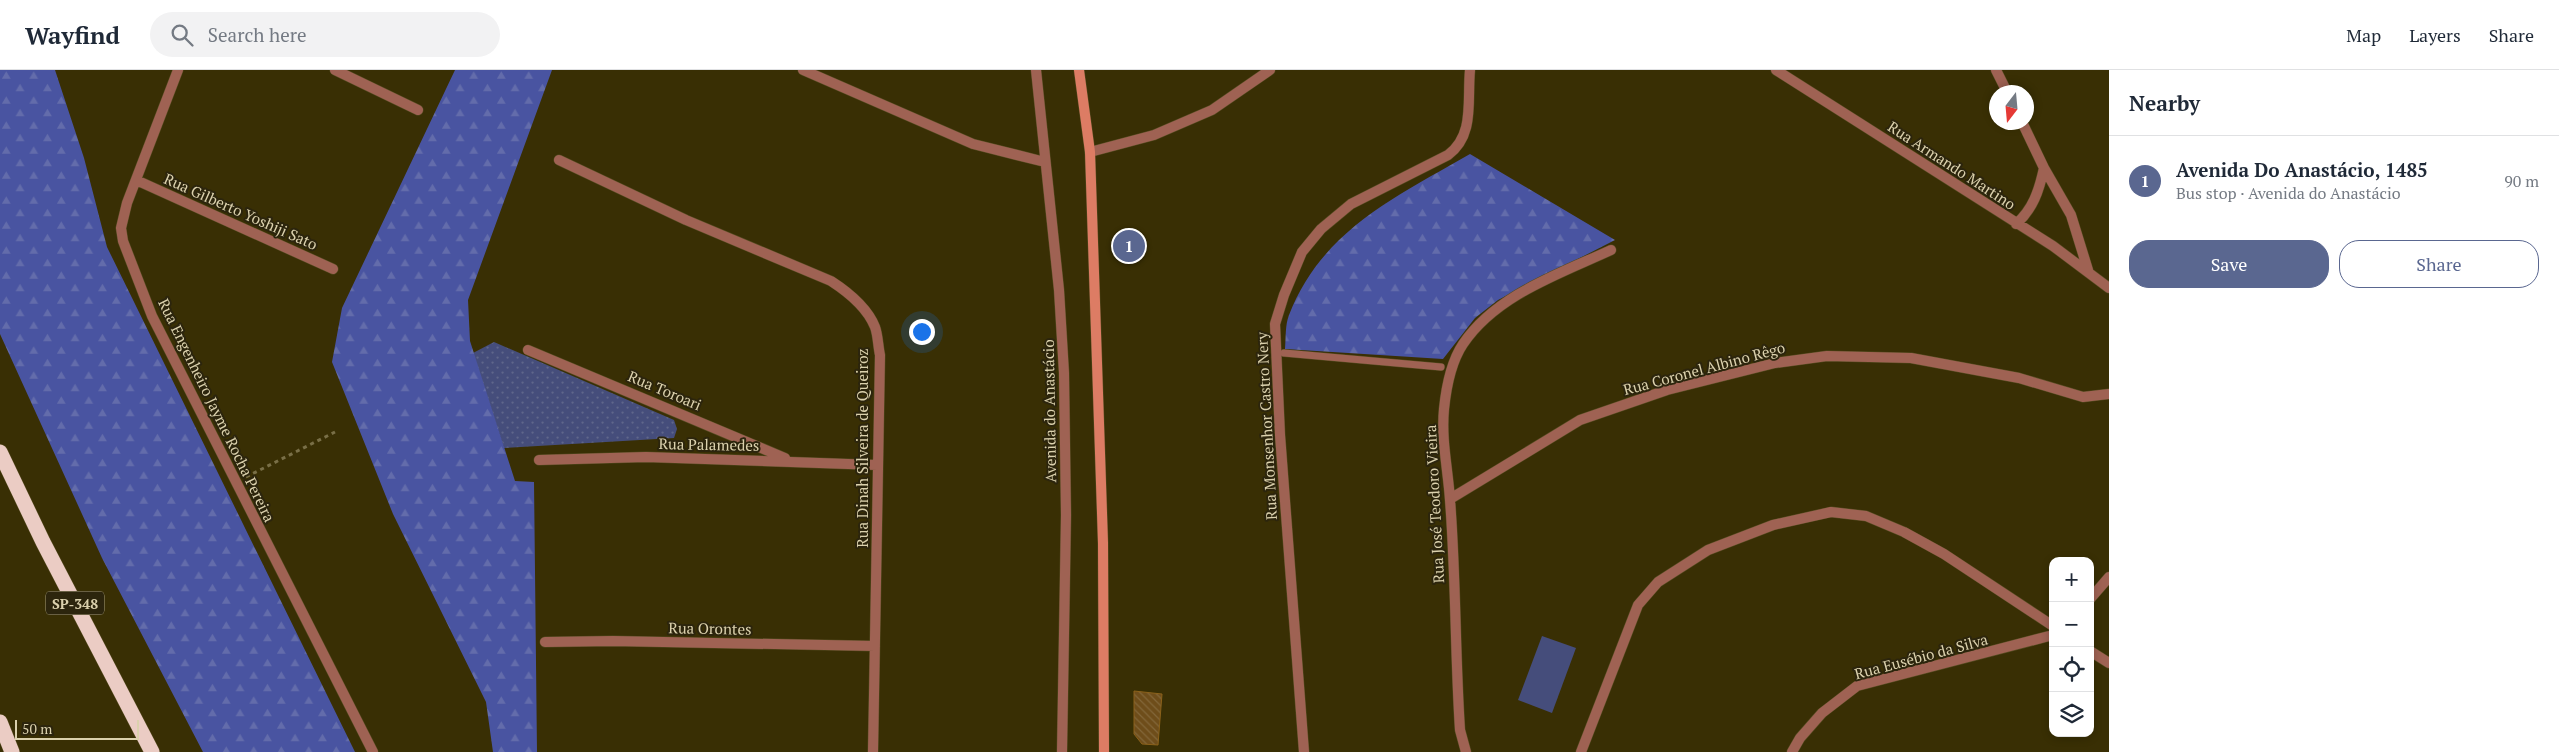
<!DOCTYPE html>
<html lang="en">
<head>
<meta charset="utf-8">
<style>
  :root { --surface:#fff; --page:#f2f2f3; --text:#1f2937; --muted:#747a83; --line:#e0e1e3; --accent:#5a6790 }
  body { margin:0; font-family:"PT Serif",serif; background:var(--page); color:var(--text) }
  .controls { position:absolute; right:15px; bottom:15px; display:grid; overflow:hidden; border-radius:10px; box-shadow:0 2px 8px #0003 }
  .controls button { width:45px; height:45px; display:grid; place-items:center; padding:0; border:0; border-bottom:1px solid var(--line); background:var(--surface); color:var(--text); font:25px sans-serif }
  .compass { position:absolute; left:1989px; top:15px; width:45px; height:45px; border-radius:50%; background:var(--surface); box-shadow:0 2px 8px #0003; rotate:196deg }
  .scale { position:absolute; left:15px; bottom:12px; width:124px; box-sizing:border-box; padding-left:5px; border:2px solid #dbd1ad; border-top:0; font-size:14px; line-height:18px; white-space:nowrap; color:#dbd1ad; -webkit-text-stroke:4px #2c250d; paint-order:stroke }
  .you { position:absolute; left:921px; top:261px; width:18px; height:18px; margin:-12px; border:4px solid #fff; border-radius:50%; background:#1a73e8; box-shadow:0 0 0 8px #1a73e833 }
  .badge { display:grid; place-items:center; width:32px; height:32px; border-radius:50%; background:var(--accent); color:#fff; font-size:16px; font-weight:700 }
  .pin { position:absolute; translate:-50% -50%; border:2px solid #fff; box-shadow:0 1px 5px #0006 }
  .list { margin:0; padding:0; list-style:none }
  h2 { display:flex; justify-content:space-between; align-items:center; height:65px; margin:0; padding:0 20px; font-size:21px }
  h2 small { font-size:16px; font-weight:400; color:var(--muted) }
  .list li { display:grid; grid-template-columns:32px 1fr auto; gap:15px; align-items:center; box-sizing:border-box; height:90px; padding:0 20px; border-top:1px solid var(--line) }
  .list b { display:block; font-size:19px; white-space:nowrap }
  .list p { margin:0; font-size:16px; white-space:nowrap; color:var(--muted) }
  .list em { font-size:16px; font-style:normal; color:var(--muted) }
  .actions { display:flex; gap:10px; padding:15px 20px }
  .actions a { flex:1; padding:11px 0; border:1px solid var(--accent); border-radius:20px; text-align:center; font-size:18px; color:var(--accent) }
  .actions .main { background:var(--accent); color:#fff }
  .icon { flex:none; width:28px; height:28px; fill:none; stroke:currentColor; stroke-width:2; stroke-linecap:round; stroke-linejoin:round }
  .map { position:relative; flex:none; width:2109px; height:682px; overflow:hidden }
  header { display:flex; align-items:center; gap:30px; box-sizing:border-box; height:70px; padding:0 25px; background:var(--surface); border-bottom:1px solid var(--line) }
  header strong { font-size:24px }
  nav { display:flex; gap:28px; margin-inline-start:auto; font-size:18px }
  .search { width:350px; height:45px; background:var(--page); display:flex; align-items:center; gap:12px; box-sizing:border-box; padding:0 18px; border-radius:28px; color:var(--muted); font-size:19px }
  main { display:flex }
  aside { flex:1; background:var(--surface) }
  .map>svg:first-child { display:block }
</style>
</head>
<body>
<header>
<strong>Wayfind</strong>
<div class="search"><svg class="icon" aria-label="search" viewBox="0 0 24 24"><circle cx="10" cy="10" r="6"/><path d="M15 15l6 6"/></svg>Search here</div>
<nav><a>Map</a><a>Layers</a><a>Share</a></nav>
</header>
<main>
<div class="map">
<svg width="2109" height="682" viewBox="0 0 2109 682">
  <defs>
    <pattern id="grass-dots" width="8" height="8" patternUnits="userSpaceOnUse" patternTransform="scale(1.25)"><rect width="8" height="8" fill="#454d7b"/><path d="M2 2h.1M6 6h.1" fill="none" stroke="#5f668b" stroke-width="1.8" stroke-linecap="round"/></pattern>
    <pattern id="forest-firs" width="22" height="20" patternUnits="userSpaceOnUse" patternTransform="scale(1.25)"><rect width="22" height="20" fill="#4954a1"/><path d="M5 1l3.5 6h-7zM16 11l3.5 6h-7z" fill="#636cab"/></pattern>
    <pattern id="building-back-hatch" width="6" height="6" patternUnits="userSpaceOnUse" patternTransform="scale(1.25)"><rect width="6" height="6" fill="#6e4d1a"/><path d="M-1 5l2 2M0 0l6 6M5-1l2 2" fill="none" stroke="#826639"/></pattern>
  </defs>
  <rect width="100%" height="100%" fill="#392f04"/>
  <!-- grass -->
  <path fill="url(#grass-dots)" d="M494 272 674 350 677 359 674 368 504 378 473 283Z"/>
  <!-- forest -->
  <path fill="url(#forest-firs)" d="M0 0H55L84 88 107 177 355 682H203L102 488 0 264Z
    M455 0H552L468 230 470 271 515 411 534 412 537 682H493L486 632 393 444 332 292 342 238Z
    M1470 84 1615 170 1498 230 1475 248 1443 289 1285 279C1286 268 1285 255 1289 245 1322 160 1396 127 1470 84Z"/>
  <!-- pitch -->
  <path fill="#454d7b" d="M1542 566 1576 578 1552 643 1518 630Z"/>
  <!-- building -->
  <path fill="url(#building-back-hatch)" stroke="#8b611a" d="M1134 621 1162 624 1158 675 1142 674 1134 664Z"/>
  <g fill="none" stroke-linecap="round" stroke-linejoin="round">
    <defs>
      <path id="lane" d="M1284 283 1441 297"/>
      <path id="street" d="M178 0 127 133 121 158 123 171 152 246 373 682
        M335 0 418 40
        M803 0 973 74 1045 92
        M1036 0 1059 220 1064 303 1066 445 1062 682
        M1776 0 2053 176 2109 218
        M1996 0 2007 22
        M2022 52 2044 98 2071 145 2088 200
        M1090 82 1154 65 1212 40 1270 0
        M559 90 686 150 831 211C848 222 867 237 875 257 878 265 878 276 880 285L873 682
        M136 110 333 199
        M2016 154C2033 139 2039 121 2044 98
        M528 280 785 388
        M539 390 646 387 877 395
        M1450 429 1580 350 1667 320 1775 293 1827 286 1911 288 2019 308 2083 327 2109 324
        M2090 529 2109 507
        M545 572 613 571 875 576
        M2090 581 2109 593
        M1304 682 1280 365 1275 254 1284 225 1302 182 1321 159 1351 134 1448 85C1475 65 1467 31 1470 0
        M1466 682 1460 660C1455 584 1456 506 1450 430 1448 399 1441 370 1444 339 1446 319 1451 292 1463 274 1496 225 1559 204 1611 180
        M1581 682 1638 535 1658 512 1708 480 1773 455 1831 442 1866 446 1904 462 1944 484 2053 556
        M1792 682 1800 668 1822 643 1857 616 2053 565"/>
      <path id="secondary" d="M1079 0 1090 82 1103 473 1104 682"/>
      <path id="highway" d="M0 382 43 472 152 682
        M0 652 12 682"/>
    </defs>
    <!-- lane casing -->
    <use href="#lane" stroke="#564c22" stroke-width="8"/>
    <!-- street casing -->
    <use href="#street" stroke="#564c22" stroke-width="11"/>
    <!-- secondary casing -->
    <use href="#secondary" stroke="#564c22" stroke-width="11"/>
    <!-- highway casing -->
    <use href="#highway" stroke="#564c22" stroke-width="16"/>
    <!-- path -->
    <path stroke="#796f47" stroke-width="3" stroke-dasharray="4 4" stroke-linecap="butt" d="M246 407 335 362"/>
    <!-- lane -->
    <use href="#lane" stroke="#9f6253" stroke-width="7"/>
    <!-- street -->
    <use href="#street" stroke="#9f6253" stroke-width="10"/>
    <!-- secondary -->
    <use href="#secondary" stroke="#dd7c64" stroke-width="10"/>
    <!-- highway -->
    <use href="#highway" stroke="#ebccc4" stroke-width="15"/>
  </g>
  <g text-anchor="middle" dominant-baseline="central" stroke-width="4" stroke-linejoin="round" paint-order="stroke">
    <!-- shield labels -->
    <rect fill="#2c250d" stroke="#a69d7d" stroke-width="1" x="46" y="521.5" width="58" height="23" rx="4"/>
    <g font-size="14" font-weight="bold" fill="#dbd1ad">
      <text x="75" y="533">SP-348</text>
    </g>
    <!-- street labels -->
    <g font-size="15" fill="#dbd1ad" stroke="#2c250d">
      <text transform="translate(1952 95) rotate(33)">Rua Armando Martino</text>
      <text transform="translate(241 141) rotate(24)">Rua Gilberto Yoshiji Sato</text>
      <text transform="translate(1704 298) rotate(-15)">Rua Coronel Albino Rêgo</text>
      <text transform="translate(665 320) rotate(23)">Rua Toroari</text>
      <text transform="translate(217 340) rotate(64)">Rua Engenheiro Jayme Rocha Pereira</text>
      <text transform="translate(1049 341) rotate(-91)">Avenida do Anastácio</text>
      <text transform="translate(1266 356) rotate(-93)">Rua Monsenhor Castro Nery</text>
      <text transform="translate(709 374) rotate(1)">Rua Palamedes</text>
      <text transform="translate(862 378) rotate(-90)">Rua Dinah Silveira de Queiroz</text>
      <text transform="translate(1434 434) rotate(-93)">Rua José Teodoro Vieira</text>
      <text transform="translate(710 558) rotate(1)">Rua Orontes</text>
      <text transform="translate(1921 586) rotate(-15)">Rua Eusébio da Silva</text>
    </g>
  </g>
</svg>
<div class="controls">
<button>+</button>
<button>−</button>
<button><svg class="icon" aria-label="locate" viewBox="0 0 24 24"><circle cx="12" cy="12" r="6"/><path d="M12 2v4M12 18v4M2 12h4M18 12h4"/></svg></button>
<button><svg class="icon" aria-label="layers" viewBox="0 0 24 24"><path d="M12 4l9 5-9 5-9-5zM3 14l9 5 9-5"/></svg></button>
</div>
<svg class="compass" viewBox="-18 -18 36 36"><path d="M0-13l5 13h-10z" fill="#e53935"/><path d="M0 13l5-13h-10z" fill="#747a83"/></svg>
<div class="scale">50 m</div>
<div class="you"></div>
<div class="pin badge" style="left:1129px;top:176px">1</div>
</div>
<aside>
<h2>Nearby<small></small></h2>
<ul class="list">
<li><span class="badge">1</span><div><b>Avenida Do Anastácio, 1485</b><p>Bus stop · Avenida do Anastácio</p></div><em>90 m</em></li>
</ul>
<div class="actions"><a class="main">Save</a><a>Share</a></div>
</aside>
</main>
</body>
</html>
